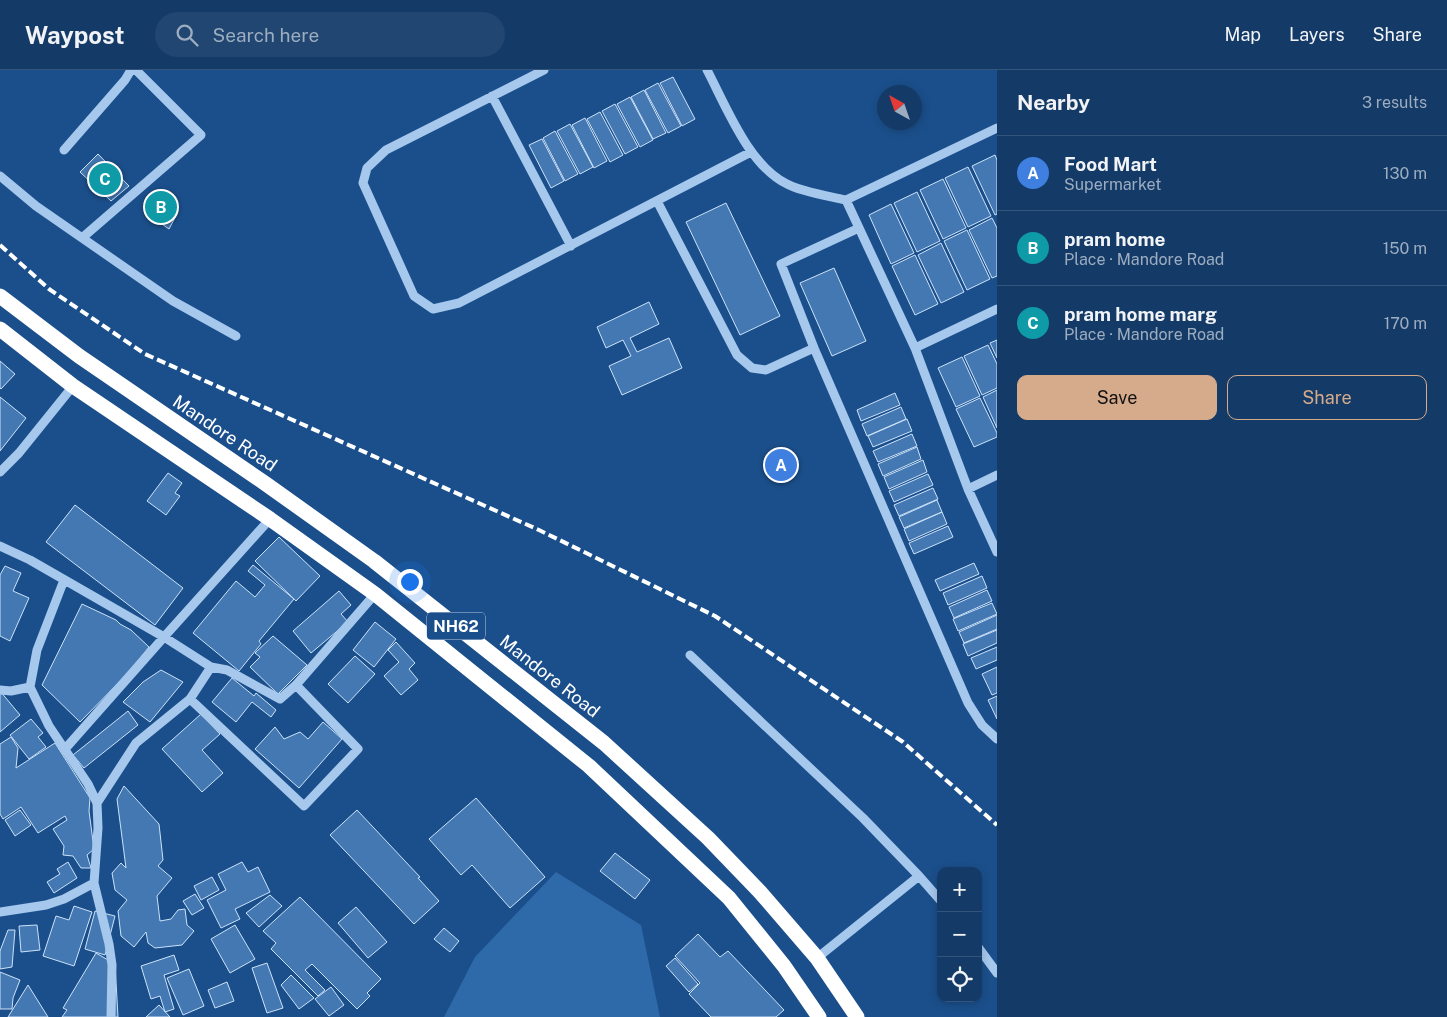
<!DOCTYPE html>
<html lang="en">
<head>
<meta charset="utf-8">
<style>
  :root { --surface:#143b68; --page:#214671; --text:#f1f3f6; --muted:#9dadc0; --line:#33557c; --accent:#d6ab8b }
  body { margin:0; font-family:"Public Sans",sans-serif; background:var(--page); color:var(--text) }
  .controls { position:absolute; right:15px; bottom:15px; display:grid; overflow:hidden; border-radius:10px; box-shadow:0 2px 8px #0003 }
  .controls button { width:45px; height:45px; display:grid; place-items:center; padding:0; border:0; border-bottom:1px solid var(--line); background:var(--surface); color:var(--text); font:25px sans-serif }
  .compass { position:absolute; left:877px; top:15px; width:45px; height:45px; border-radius:50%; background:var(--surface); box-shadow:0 2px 8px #0003; rotate:320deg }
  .you { position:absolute; left:409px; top:511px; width:18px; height:18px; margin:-12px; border:4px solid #fff; border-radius:50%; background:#1a73e8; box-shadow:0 0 0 8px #1a73e833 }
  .badge { display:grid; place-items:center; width:32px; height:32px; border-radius:50%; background:var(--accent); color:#fff; font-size:16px; font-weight:700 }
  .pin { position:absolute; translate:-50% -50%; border:2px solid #fff; box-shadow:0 1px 5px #0006 }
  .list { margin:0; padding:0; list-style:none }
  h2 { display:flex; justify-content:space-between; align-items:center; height:65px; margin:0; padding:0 20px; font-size:21px }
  h2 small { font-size:16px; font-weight:400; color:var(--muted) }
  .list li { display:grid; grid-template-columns:32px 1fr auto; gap:15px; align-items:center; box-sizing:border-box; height:75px; padding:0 20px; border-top:1px solid var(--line) }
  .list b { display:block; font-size:19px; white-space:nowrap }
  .list p { margin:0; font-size:16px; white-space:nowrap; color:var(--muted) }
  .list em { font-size:16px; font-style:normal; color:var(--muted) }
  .actions { display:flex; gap:10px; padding:15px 20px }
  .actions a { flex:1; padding:11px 0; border:1px solid var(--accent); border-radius:10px; text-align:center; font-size:18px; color:var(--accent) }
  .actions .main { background:var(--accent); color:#111 }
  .icon { flex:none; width:28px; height:28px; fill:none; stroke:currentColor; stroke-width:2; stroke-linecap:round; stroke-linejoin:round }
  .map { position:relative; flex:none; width:997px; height:947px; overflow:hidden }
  header { display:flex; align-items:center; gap:30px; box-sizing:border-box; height:70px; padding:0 25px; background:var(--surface); border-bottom:1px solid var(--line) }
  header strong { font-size:24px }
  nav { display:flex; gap:28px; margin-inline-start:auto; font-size:18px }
  .search { width:350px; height:45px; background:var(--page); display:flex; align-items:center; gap:12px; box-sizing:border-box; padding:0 18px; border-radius:28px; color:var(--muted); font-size:19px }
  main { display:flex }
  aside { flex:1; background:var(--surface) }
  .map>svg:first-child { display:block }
</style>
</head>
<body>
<header>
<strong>Waypost</strong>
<div class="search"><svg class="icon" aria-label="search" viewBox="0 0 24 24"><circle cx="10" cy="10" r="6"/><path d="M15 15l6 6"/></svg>Search here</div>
<nav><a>Map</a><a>Layers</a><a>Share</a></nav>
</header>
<main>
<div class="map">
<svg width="997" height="947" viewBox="0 0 997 947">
  <rect width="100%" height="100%" fill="#1b4f8b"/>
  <!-- green -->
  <path fill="#2e69a9" d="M556 802 641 855 660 947H444L475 887Z"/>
  <!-- building -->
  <path fill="#4478b3" stroke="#cce2f9" d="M673 7 695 49 682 56 660 13Z
    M658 13 681 56 668 63 645 20Z
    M644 20 666 63 653 69 631 27Z
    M630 27 653 70 640 77 617 34Z
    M615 34 638 77 625 84 602 41Z
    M600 42 623 85 610 92 587 49Z
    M585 48 607 91 594 98 572 55Z
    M570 54 593 97 580 104 557 61Z
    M555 61 578 104 565 111 543 68Z
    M542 69 564 111 551 118 529 75Z
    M98 84 129 116 111 131 80 102Z
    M995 85 997 90V144L995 145 972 96Z
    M968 97 991 146 968 157 945 108Z
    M943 109 966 158 943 169 920 120Z
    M917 122 940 171 917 182 894 133Z
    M159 129 177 144 169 159 149 145Z
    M726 133 780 246 740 265 686 152Z
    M891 134 914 183 891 194 869 145Z
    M992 148 997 158V206L992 208 969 160Z
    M967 160 990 209 967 220 944 171Z
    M941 173 964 222 941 233 918 185Z
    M915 185 938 234 915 245 892 196Z
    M834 198 866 271 832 286 800 213Z
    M649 232 659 254 630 268 637 282 669 268 682 298 622 325 609 296 631 286 623 270 606 278 597 257Z
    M997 270V288L990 273Z
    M988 275 997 294V318L982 325 964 286Z
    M962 287 980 326 956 337 938 298Z
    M0 291 15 304 1 319 0 318Z
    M997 320V358L983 327Z
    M895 323 900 335 861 351 857 340Z
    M0 327 26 348 0 381Z
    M980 328 997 363V367L974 377 956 339Z
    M901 337 906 349 867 366 862 354Z
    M907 349 912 361 873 377 868 366Z
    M912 364 917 376 878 392 873 381Z
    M917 377 921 389 883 406 878 394Z
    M923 390 927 402 889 419 884 407Z
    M168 403 182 413 175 423 180 426 166 445 147 431Z
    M928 404 933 415 894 432 889 421Z
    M933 418 938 429 899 446 894 435Z
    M937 430 942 442 904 458 899 447Z
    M75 435 183 518 155 555 46 472Z
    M942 442 947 454 909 471 904 459Z
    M948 456 953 467 914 484 909 473Z
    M279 467 320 506 296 531 255 491Z
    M974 493 979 504 940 521 935 510Z
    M253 495 294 529 259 571 261 574 239 601 193 563 236 511 255 527 265 515 248 501Z
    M5 496 21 503 13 521 29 528 10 571 0 566V505Z
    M982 506 987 518 948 535 943 523Z
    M987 520 992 531 954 548 949 537Z
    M339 521 351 535 341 544 348 552 311 583 293 561Z
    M992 533 997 544 958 561 953 549Z
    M82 534 116 550 120 554 131 560 149 577 127 604 80 652 42 615Z
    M997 545V559L964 573 959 562Z
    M375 552 396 569 374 597 353 580Z
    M997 560V573L968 586 963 574Z
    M273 566 307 595 278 624 250 597 260 587 255 583Z
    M396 572 415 593 409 599 418 610 401 625 384 606 399 592 388 580Z
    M997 577V590L976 599 971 588Z
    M355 586 375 604 348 633 328 614Z
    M997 597V623L992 625 982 604Z
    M161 600 183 612 150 652 123 632 143 612Z
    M232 608 254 626 256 623 276 640 271 647 252 632 236 652 212 632Z
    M0 621 20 645 0 662Z
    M997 626V649L988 630Z
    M128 641 138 655 84 698 73 685Z
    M201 644 220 664 202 680 223 703 202 722 162 679Z
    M31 649 43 663 38 667 46 677 29 689 10 665Z
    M323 652 342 669 299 718 255 679 275 657 284 669 300 662 308 669Z
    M11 667 18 678 16 698 55 673 90 728 89 741 94 779 87 785 91 798H81L73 786 63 785 64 776 53 759 67 750 65 746 38 763 21 737 3 749 0 744V674Z
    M124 716 159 754 163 790 158 796 172 808 157 826 160 851 171 849 178 840 185 839 187 855 194 861 182 875 155 878 148 873 146 862 134 877 121 866 118 841 127 830 115 820 112 803 121 793 126 798 117 729Z
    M476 728 545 807 510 838 472 795 461 805 429 769Z
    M20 740 31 755 15 766 5 750Z
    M357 740 420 807 418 808 439 831 414 854 330 765Z
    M615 783 650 810 635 829 600 801Z
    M68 792 77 808 54 823 47 812 60 804 57 799Z
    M242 792 248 802 258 797 270 822 235 839 240 849 221 858 207 830 226 820 218 804Z
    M212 807 219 820 201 830 194 816Z
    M195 824 204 838 192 845 183 831Z
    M270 825 282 836 259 857 246 843Z
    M300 827 381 909 367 923 370 926 357 939 312 894 305 900 325 920 318 926 271 879 276 873 263 861Z
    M74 836 92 842 74 896 43 886 56 846 69 850Z
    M356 837 387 872 368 888 338 853Z
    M95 841 115 846 105 885 85 879Z
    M37 855 40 880 21 882 19 856Z
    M235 855 255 889 230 903 211 869Z
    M444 858 459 871 450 882 434 869Z
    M8 860H15L12 897 0 899V881Z
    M698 864 720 887 728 881 784 940 776 947H711L689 924 700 913 675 886Z
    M96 883 115 894 118 947H62L67 940 63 938Z
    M174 885 179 900 164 905 174 939 165 942 160 926 151 929 141 896Z
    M675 888 698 914 689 922 666 896Z
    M267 893 283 938 267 943 252 898Z
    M189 899 204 936 183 945 167 908Z
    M0 902 20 910 13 928 12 939H0Z
    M291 905 314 928 299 939 281 915Z
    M227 912 234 931 215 938 208 920Z
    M28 915 48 947H8Z
    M331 917 344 935 329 946 315 929Z
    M159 935 170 947H146Z"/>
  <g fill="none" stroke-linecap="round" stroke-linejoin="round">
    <!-- minor -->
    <path stroke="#a6c8ed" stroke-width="9" d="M544 0 386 80 367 98 363 113 414 226 433 239 459 233 751 82
      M707 0C726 36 749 96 787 114 802 122 829 126 846 130
      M492 26 571 176
      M997 58 846 130 915 278 968 419 997 482
      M64 80 125 10 131 0
      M0 106 36 136 173 231 236 266
      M657 131 737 285 752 298 766 300 814 278
      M859 158 781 194 814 278 968 633 982 655 997 669
      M82 168 201 65 136 0
      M915 278 997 239
      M0 402 19 383 73 316
      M968 419 997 405
      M0 476 30 490 164 567 270 449
      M64 510 37 580 30 617 49 656 88 714 97 733
      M690 585 863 748 919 806 817 888
      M211 597 227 600 280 629 296 615 375 524
      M0 620 11 621 30 617
      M190 629 304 736 358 679 296 615
      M919 806 941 831
      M94 813 109 874 112 895 111 947
      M0 842 46 835 64 829 94 813 98 758 97 733 136 673 190 629 211 597 164 567 65 679
      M978 877 997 903"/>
    <!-- highway -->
    <path stroke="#fff" stroke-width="15" d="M0 226 79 286 266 414 374 491 604 673 708 768 760 822 817 888 857 947
      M0 259 73 316 270 449 375 524 589 696 729 828 784 896 819 947"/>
    <!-- rail -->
    <path stroke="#fff" stroke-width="4" stroke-dasharray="9 4" stroke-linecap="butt" d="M0 175 49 219 145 284 539 460 715 546 903 672 997 755"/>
  </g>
  <g text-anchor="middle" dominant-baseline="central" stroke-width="5" stroke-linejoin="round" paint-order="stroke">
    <!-- shield labels -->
    <rect fill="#1b4f8b" stroke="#bbcadc" stroke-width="1" x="427" y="542.5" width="58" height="27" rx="4"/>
    <g font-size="16" font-weight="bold" fill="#fff">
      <text x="456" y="556">NH62</text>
    </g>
    <!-- street labels -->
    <g font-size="18" fill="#fff" stroke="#1b4f8b">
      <text transform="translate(225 363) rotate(34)">Mandore Road</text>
      <text transform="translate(550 606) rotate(38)">Mandore Road</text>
    </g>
  </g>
</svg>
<div class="controls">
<button>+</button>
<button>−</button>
<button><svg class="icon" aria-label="locate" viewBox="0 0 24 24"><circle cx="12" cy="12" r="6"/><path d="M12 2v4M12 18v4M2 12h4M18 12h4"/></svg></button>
</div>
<svg class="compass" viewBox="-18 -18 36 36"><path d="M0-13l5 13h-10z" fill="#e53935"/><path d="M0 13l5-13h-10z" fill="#9dadc0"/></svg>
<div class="you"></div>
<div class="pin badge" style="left:781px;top:395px;background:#3f7fe0">A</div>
<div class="pin badge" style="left:161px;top:137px;background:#0f9aa8">B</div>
<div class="pin badge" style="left:105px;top:109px;background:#0f9aa8">C</div>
</div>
<aside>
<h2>Nearby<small>3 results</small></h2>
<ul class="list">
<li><span class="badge" style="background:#3f7fe0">A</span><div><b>Food Mart</b><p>Supermarket</p></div><em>130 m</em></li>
<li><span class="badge" style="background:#0f9aa8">B</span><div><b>pram home</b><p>Place · Mandore Road</p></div><em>150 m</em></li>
<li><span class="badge" style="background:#0f9aa8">C</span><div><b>pram home marg</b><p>Place · Mandore Road</p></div><em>170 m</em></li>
</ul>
<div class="actions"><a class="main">Save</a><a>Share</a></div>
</aside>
</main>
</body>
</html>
